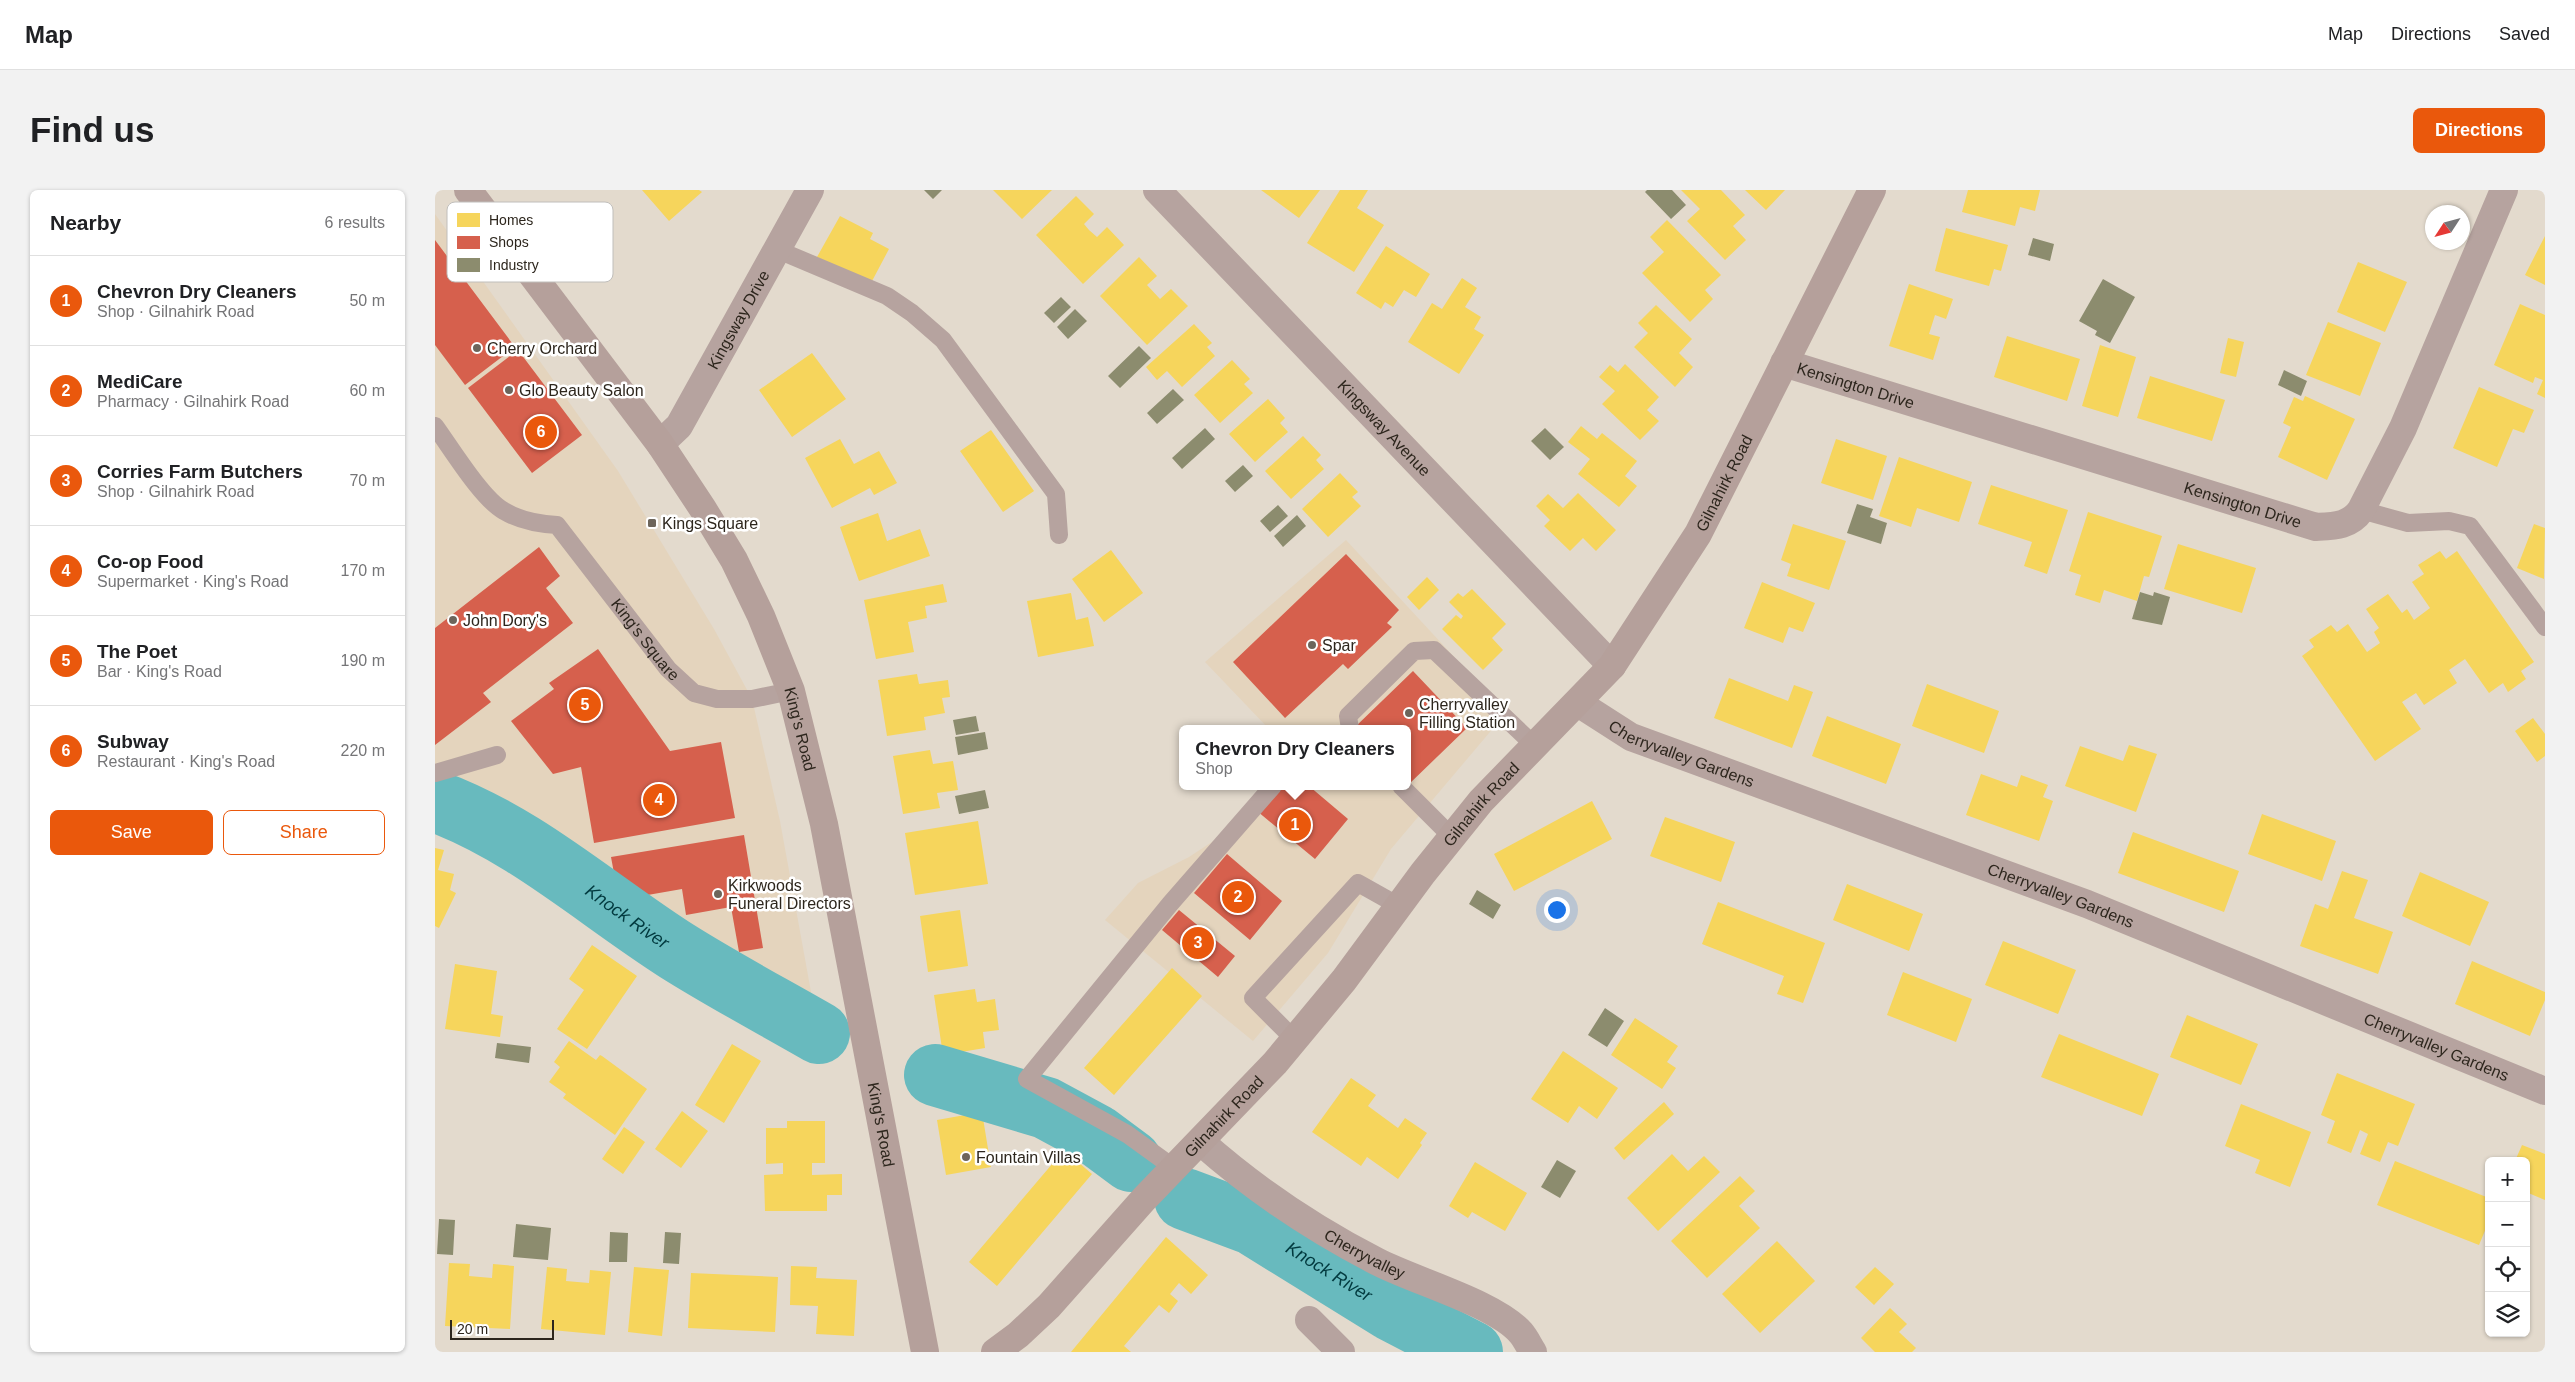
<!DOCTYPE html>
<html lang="en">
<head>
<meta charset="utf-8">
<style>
  :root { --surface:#fff; --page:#f2f2f2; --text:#202124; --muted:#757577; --line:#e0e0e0; --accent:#ea580c }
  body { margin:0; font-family:Helvetica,sans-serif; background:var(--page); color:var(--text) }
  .controls { position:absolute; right:15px; bottom:15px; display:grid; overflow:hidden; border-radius:8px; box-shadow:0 1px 4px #0004 }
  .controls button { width:45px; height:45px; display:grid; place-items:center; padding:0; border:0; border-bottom:1px solid var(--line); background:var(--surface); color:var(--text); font:25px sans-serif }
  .compass { position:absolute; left:1990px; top:15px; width:45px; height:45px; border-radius:50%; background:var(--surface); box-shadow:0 1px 4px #0004; rotate:234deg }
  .scale { position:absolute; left:15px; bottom:12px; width:104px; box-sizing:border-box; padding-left:5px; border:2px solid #2d261d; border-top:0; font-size:14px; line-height:18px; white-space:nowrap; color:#2d261d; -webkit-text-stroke:4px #fff; paint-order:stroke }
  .you { position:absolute; left:1121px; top:719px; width:18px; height:18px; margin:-12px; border:4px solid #fff; border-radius:50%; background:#1a73e8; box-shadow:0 0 0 8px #1a73e833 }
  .badge { display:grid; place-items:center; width:32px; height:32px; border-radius:50%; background:var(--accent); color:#fff; font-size:16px; font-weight:700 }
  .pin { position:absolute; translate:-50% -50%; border:2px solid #fff; box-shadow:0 1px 5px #0006 }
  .popup { position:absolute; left:744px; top:535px; width:232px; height:65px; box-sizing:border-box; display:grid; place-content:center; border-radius:8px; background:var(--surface); filter:drop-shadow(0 1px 4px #0005); font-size:16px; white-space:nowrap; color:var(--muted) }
  .popup b { font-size:19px; color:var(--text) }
  .popup::after { content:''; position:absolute; left:50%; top:100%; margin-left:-10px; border:10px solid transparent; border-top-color:var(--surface) }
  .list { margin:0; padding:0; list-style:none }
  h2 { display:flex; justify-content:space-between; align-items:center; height:65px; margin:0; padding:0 20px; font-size:21px }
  h2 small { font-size:16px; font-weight:400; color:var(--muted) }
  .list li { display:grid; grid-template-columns:32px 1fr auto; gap:15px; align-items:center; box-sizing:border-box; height:90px; padding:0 20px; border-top:1px solid var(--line) }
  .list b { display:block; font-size:19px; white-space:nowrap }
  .list p { margin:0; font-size:16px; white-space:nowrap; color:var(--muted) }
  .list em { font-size:16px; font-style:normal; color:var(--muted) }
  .actions { display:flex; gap:10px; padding:15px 20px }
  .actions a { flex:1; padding:11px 0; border:1px solid var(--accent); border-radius:8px; text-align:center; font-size:18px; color:var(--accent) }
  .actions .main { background:var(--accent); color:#fff }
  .icon { flex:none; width:28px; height:28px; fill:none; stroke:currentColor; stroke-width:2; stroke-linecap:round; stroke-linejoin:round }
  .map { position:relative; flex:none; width:2110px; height:1162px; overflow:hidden; border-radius:8px }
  header { display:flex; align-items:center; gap:30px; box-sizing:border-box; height:70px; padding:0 25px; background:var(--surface); border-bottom:1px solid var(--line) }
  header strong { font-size:24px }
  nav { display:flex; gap:28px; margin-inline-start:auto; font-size:18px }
  .intro { display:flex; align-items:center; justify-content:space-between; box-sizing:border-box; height:120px; padding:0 30px }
  h1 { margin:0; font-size:35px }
  .button { padding:12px 22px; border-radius:8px; background:var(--accent); color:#fff; font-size:18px; font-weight:700 }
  main { display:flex; gap:30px; padding:0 30px }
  aside { flex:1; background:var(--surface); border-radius:8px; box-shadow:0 1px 4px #0004 }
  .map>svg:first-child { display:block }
</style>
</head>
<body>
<header>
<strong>Map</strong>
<nav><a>Map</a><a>Directions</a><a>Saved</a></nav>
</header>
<div class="intro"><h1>Find us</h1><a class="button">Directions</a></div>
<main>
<aside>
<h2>Nearby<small>6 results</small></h2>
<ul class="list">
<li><span class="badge">1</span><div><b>Chevron Dry Cleaners</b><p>Shop · Gilnahirk Road</p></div><em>50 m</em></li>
<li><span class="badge">2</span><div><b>MediCare</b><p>Pharmacy · Gilnahirk Road</p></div><em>60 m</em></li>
<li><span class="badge">3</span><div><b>Corries Farm Butchers</b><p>Shop · Gilnahirk Road</p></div><em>70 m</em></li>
<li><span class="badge">4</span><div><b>Co-op Food</b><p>Supermarket · King's Road</p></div><em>170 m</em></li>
<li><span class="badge">5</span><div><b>The Poet</b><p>Bar · King's Road</p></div><em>190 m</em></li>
<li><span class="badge">6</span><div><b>Subway</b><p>Restaurant · King's Road</p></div><em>220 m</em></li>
</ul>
<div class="actions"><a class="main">Save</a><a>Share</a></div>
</aside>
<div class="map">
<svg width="2110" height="1162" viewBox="0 0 2110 1162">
  <rect width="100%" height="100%" fill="#e3dacd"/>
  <!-- built -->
  <path fill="#e4d4bd" d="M0 24 183 281 279 439 317 509 345 631 380 824 368 827 243 752 136 668 42 601 0 582Z
    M911 350 1071 523 956 659 893 763 818 851 670 730 703 693 754 667 786 646 829 596H972V539H834L770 472Z"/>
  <!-- homes -->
  <path fill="#f6d55c" d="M207 0H264L267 2 234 31Z
    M558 0H617L587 29Z
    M826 0H885L864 28Z
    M905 0H933L922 18 949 35 919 82 872 53Z
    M1246 0H1286L1310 25 1298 36 1311 50 1290 70 1252 31 1265 19Z
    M1310 0H1350L1331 20Z
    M1533 0H1605L1600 21 1585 17 1580 36 1527 22Z
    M641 6 659 24 649 34 654 40 662 47 672 37 689 55 648 94 601 45Z
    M405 26 438 43 435 49 454 59 436 93 382 67Z
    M1232 30 1286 85 1270 100 1278 109 1255 132 1207 83 1229 62 1215 47Z
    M1511 38 1573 55 1566 81 1559 79 1554 96 1500 81Z
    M2110 46V95L2090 85Z
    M951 56 995 84 981 107 969 100 958 117 950 112 946 119 921 103Z
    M704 67 722 86 712 95 725 109 736 99 753 116 712 155 665 106Z
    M1923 72 1972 92 1950 142 1902 122Z
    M1027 88 1042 98 1030 117 1046 127 1039 139 1049 145 1024 184 973 152 997 113 1007 119Z
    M1474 94 1518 109 1511 129 1500 125 1494 144 1505 147 1498 170 1454 156Z
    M2085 114 2110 125V208L2102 204 2108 190 2100 187 2098 193 2059 175Z
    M1221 115 1257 149 1244 163 1258 177 1240 197 1199 157 1213 143 1203 133Z
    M1893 132 1946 153 1925 206 1871 185Z
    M759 134 777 153 772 157 780 166 747 197 732 181 722 190 711 177Z
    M1572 146 1645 169 1632 211 1559 187Z
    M1793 148 1809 152 1801 187 1785 183Z
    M1665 155 1701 167 1683 227 1647 216Z
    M377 163 411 209 357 247 324 200Z
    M797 170 815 189 809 194 818 203 785 233 759 205Z
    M1190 174 1224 207 1212 220 1224 231 1205 250 1167 214 1180 201 1164 187 1175 175 1183 182Z
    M1715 186 1790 210 1777 251 1702 228Z
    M2044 197 2099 220 2089 243 2078 239 2062 277 2018 258Z
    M1870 206 1920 229 1892 290 1843 267 1856 237 1848 233 1859 207 1868 211Z
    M833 209 850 228 845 233 853 242 820 272 794 244Z
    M1146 236 1162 249 1167 243 1202 271 1190 286 1202 296 1184 317 1143 284 1155 269 1133 252Z
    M556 240 599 301 568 322 525 261Z
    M868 246 886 265 881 270 889 279 856 309 830 281Z
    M405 249 419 274 444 261 462 293 439 305 435 298 397 318 370 268Z
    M1401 249 1452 266 1438 310 1386 293Z
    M1464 267 1537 292 1524 332 1482 318 1476 337 1444 326Z
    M905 283 923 302 917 307 926 316 893 347 867 319Z
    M1556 295 1633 320 1612 384 1589 376 1597 352 1543 334Z
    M1143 303 1181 340 1161 361 1148 348 1135 361 1109 336 1115 330 1101 316 1113 304 1128 318Z
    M1653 322 1727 346 1714 387 1709 386 1702 411 1669 400 1665 413 1640 405 1646 385 1634 381Z
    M443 323 452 351 485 339 495 366 424 391 405 337Z
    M1358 334 1411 351 1394 400 1352 386 1356 374 1346 370Z
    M2099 334 2110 338 2109 389 2082 378Z
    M1743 354 1821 378 1807 423 1729 399Z
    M676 360 708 403 669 432 637 389Z
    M2005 361 2011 369 2022 361 2099 472 2086 481 2091 489 2073 502 2068 493 2054 503 2030 469 2014 480 2022 493 1989 515 1981 503 1967 512 1986 539 1940 571 1867 466 1879 457 1874 450 1896 435 1902 442 1913 434 1932 462 1945 453 1939 442 1944 438 1931 419 1953 404 1967 423 1972 419 1979 430 1995 418 1977 392 1989 384 1983 375Z
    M992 387 1004 400 984 420 972 407Z
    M1327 392 1380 413 1368 442 1354 437 1348 453 1309 438Z
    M508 394 512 412 490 416 492 428 473 432 479 462 441 469 429 410Z
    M1037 399 1071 434 1057 448 1068 460 1048 480 1007 439 1021 425 1026 429 1028 426 1014 412 1023 403 1028 407Z
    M636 403 641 430 653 427 659 456 603 467 592 411Z
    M482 484 484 494 513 490 515 507 507 508 510 523 489 527 491 540 452 546 443 490Z
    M1294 488 1353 511 1359 495 1378 502 1357 558 1279 528Z
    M1492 494 1564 521 1549 563 1477 536Z
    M1392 526 1466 554 1451 594 1377 566Z
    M2098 528 2110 544V566L2102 572 2080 541Z
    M1694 555 1722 564 1701 622 1630 596 1645 556 1688 571Z
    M495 560 498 574 518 571 523 600 502 603 505 618 468 624 458 566Z
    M1546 584 1582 597 1586 585 1613 595 1608 607 1618 611 1604 651 1531 625Z
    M1157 611 1177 649 1079 701 1059 664Z
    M1827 624 1901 651 1887 691 1813 664Z
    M1230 627 1300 652 1286 692 1215 666Z
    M543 631 553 694 480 705 470 643Z
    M1698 642 1804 681 1789 722 1683 683Z
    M0 658 9 660 3 680 19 684 15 700 21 703 4 738 0 736Z
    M1907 681 1933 690 1919 728 1958 742 1943 784 1865 756 1880 714 1893 719Z
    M1985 682 2054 712 2035 756 1967 726Z
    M1412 694 1488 724 1474 761 1398 730Z
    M1283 712 1390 753 1368 813 1342 804 1349 786 1267 754Z
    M525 720 533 776 493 782 485 726Z
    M1568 751 1641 780 1623 824 1550 795Z
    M157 755 202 786 152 859 122 839 149 800 134 789Z
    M2037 771 2110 802V810L2095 846 2020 814Z
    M20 774 62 781 56 824 68 826 65 847 10 839Z
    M737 778 767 806 679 905 649 878Z
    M1468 782 1537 809 1521 852 1452 825Z
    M540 799 542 812 560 809 564 840 548 842 550 858 508 865 499 805Z
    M1752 825 1823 854 1806 895 1735 867Z
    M1200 828 1243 856 1232 872 1241 878 1227 899 1176 865Z
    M1624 844 1724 884 1707 926 1606 887Z
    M134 851 161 870 165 865 167 866 212 899 180 945 128 908 131 904 114 892 125 877 119 872Z
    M297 854 326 871 289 933 260 915Z
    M1128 861 1183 898 1162 929 1144 916 1133 933 1096 909Z
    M1902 883 1980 914 1963 956 1953 952 1945 972 1925 964 1933 944 1925 940 1916 963 1892 953 1900 931 1886 925Z
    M916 888 941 905 933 916 963 938 970 928 992 943 985 953 987 955 963 989 932 967 926 976 877 942Z
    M1229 912 1239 924 1189 970 1179 958Z
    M1806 914 1876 942 1855 997 1820 983 1825 970 1790 956Z
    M247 921 273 941 246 978 220 959Z
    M547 922 556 977 511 985 502 930Z
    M352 931H390V973H377V985L407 984V1005H392V1021H330L329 985 348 984V973L331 974V938H352Z
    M189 937 210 952 188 984 167 969Z
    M2087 955 2110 964V1010L2091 1002V971H2080Z
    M629 960 657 984 562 1096 534 1072Z
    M1237 964 1253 981 1269 966 1285 982 1223 1041 1192 1008Z
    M1960 971 2054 1008V1031L2044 1055 1942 1015Z
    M1040 972 1092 1003 1070 1041 1037 1022 1033 1028 1014 1016Z
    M1305 986 1320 1001 1304 1016 1325 1038 1272 1088 1236 1051Z
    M731 1047 773 1085 756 1104 744 1093 735 1104 743 1111 734 1123 724 1115 689 1156 696 1162H636Z
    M1342 1051 1380 1091 1325 1143 1287 1104Z
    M14 1073 35 1074 34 1086 57 1088 58 1074 79 1076 75 1139 10 1136Z
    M356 1076 382 1077 381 1088 422 1090 419 1146 381 1144 383 1116 355 1115Z
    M112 1077 132 1079 131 1091 154 1093 155 1080 176 1082 170 1145 106 1139Z
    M199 1077 234 1080 227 1146 193 1142Z
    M1440 1077 1459 1094 1439 1115 1420 1097Z
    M256 1083 343 1087 340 1142 253 1138Z
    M1455 1118 1472 1134 1464 1142 1481 1158 1477 1162H1440L1426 1148Z"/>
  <!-- shops -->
  <path fill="#d6604d" d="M0 50 80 157 30 195 0 155Z
    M83 160 147 245 97 283 33 198Z
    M104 357 125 386 111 398 138 433 48 503 56 512 0 555V438Z
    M911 364 964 420 952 433 957 437 913 479 908 474 850 528 798 472Z
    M163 459 235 561 286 552 300 628 159 653 146 577 118 584 76 531 119 499 114 493Z
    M978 481 1032 538 972 596V539H918Z
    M843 596H874L913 629 880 669 822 621Z
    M309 645 328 758 304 762 296 717 251 725 247 699 184 710 176 667Z
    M792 664 847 711 815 750 759 703Z
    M744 720 800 766 783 787 727 740Z"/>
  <!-- industry -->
  <path fill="#8c8c6e" d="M489 0H507L498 9Z
    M1212 0H1237L1251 15 1236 29 1210 2Z
    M1598 48 1619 54 1615 71 1593 65Z
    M1668 89 1700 107 1675 153 1660 145 1662 141 1644 131Z
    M626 107 636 117 619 133 609 123Z
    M640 119 652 131 633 149 622 137Z
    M704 156 716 168 685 198 673 186Z
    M1849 180 1872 191 1866 206 1843 195Z
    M738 199 749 210 722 234 712 223Z
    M770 238 780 249 747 279 737 268Z
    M1110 238 1129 257 1115 270 1096 251Z
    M808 275 818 286 800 302 790 291Z
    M1422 314 1438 319 1435 327 1452 333 1446 354 1412 343Z
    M843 315 853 326 835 342 825 331Z
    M862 325 871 336 848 357 839 346Z
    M1705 402 1718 406 1719 402 1735 407 1727 435 1697 429Z
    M541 526 544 541 521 545 518 530Z
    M550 542 553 559 523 565 520 547Z
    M550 600 554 618 524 624 520 606Z
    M1042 700 1066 715 1058 729 1034 714Z
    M1170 818 1189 831 1172 857 1153 845Z
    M62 853 96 857 94 873 60 868Z
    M1122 970 1141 981 1125 1008 1106 997Z
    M4 1029 20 1030 18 1065 2 1064Z
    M81 1034 116 1038 113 1070 78 1067Z
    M175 1042 193 1043 192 1072H174Z
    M230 1042 246 1043 244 1074 228 1073Z"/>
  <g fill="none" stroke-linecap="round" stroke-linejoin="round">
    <!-- river -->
    <g stroke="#68babe" stroke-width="62">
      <path id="s1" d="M0 611C90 644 162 710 242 761 288 790 337 816 384 843"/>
      <path d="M500 885 611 918 661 945 696 971"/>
      <path id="s2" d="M750 1009 817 1034 956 1120 1037 1162"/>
    </g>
    <!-- lane -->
    <g stroke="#b6a39f" stroke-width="18">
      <path d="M343 60 452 106 477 123 508 150 621 304 624 345"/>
      <path id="s3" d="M0 236C16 258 47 309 69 321 84 330 104 334 122 335L233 479 259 503 282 509H317L356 501"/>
      <path d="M1926 320 1973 333 2014 331 2035 336 2110 437"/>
      <path d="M915 539 913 526 979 461 999 460 1100 556"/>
      <path d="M0 583 62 565"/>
      <path d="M966 596 1017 647"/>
      <path d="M859 849 818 808 923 693 964 716"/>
      <path d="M739 978 692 944 592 889 735 714 838 596"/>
    </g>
    <!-- street -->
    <g stroke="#b6a39f" stroke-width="28">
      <path id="s4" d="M722 0 1177 476"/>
      <path id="s5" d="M1349 173 1881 337C1899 336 1915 336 1926 320L1968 238 2069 0"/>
      <path id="s6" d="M225 254 244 236 375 0"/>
      <path id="s7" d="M1143 513 1196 547 1652 714 2110 901"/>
      <path id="s8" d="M766 952C818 998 879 1039 941 1071 979 1091 1060 1113 1086 1143 1091 1149 1094 1156 1098 1162"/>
      <path d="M874 1130 906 1162"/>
    </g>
    <!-- secondary -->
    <g stroke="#b5a09b" stroke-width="28">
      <path id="s9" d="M33 0 225 254 268 319 299 370 326 426 356 501 389 634 490 1162"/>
      <path id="s10" d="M560 1162 583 1145 614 1116 709 1009 840 873 909 790 988 683 1046 611 1177 476 1263 344 1437 0"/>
    </g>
  </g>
  <!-- markers -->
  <g fill="#6d655b" stroke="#fff" stroke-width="2">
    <circle cx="42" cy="158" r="5"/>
    <circle cx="74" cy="200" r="5"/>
    <rect x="212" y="328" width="10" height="10" rx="2.5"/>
    <circle cx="18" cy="430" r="5"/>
    <circle cx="877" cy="455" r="5"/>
    <circle cx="974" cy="523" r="5"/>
    <circle cx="283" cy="704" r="5"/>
    <circle cx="531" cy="967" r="5"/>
  </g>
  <g text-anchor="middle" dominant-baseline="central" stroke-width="5" stroke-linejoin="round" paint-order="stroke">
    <!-- street labels -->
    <g font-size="16" fill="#2d261d" stroke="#fff">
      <text stroke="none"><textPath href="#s6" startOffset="148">Kingsway Drive</textPath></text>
      <text stroke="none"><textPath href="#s5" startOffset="75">Kensington Drive</textPath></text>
      <text stroke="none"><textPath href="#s4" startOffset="329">Kingsway Avenue</textPath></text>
      <text stroke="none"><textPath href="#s10" startOffset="1139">Gilnahirk Road</textPath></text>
      <text stroke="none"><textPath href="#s5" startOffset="480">Kensington Drive</textPath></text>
      <text stroke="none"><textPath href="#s3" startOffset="310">King's Square</textPath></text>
      <text stroke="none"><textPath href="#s9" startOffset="638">King's Road</textPath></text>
      <text stroke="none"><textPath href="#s7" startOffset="116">Cherryvalley Gardens</textPath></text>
      <text stroke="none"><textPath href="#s10" startOffset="734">Gilnahirk Road</textPath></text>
      <text stroke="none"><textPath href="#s7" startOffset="521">Cherryvalley Gardens</textPath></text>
      <text stroke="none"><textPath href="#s7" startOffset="926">Cherryvalley Gardens</textPath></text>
      <text stroke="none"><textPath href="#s10" startOffset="329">Gilnahirk Road</textPath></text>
      <text stroke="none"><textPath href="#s9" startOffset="1042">King's Road</textPath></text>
      <text stroke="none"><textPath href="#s8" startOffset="199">Cherryvalley</textPath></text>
    </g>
    <!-- poi labels -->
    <g font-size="16" fill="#2d261d" stroke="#fff" text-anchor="start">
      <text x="52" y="158">Cherry Orchard</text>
      <text x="84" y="200">Glo Beauty Salon</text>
      <text x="227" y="333">Kings Square</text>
      <text x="28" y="430">John Dory's</text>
      <text x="887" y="455">Spar</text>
      <text x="984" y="514">Cherryvalley<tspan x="984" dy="18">Filling Station</tspan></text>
      <text x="293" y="695">Kirkwoods<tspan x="293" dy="18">Funeral Directors</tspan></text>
      <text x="541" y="967">Fountain Villas</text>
    </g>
    <!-- water labels -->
    <g font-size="18" font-style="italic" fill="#023a3f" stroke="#fff">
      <text stroke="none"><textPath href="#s1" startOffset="225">Knock River</textPath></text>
      <text stroke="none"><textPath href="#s2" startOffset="162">Knock River</textPath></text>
    </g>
  </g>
  <!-- legend -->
  <rect x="12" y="12" width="166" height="80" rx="8" fill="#fff" stroke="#c0bebb" stroke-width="1"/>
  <rect x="22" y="23" width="23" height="14" fill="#f6d55c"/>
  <rect x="22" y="46" width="23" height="13" fill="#d6604d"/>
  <rect x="22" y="68" width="23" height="14" fill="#8c8c6e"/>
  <g font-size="14" fill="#2d261d">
    <text x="54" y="35">Homes</text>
    <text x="54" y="57">Shops</text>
    <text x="54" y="80">Industry</text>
  </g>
</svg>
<div class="controls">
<button>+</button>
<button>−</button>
<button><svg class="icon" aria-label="locate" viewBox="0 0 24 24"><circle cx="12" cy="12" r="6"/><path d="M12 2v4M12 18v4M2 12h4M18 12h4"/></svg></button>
<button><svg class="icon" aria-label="layers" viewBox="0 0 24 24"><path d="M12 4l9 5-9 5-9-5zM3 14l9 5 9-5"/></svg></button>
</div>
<svg class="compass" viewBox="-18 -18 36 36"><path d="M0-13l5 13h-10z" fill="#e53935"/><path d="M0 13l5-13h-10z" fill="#757577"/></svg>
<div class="scale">20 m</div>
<div class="you"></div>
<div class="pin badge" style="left:860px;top:635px">1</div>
<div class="popup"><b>Chevron Dry Cleaners</b>Shop</div>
<div class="pin badge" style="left:803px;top:707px">2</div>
<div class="pin badge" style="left:763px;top:753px">3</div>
<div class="pin badge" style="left:224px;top:610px">4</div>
<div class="pin badge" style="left:150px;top:515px">5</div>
<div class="pin badge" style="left:106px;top:242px">6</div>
</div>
</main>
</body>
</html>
